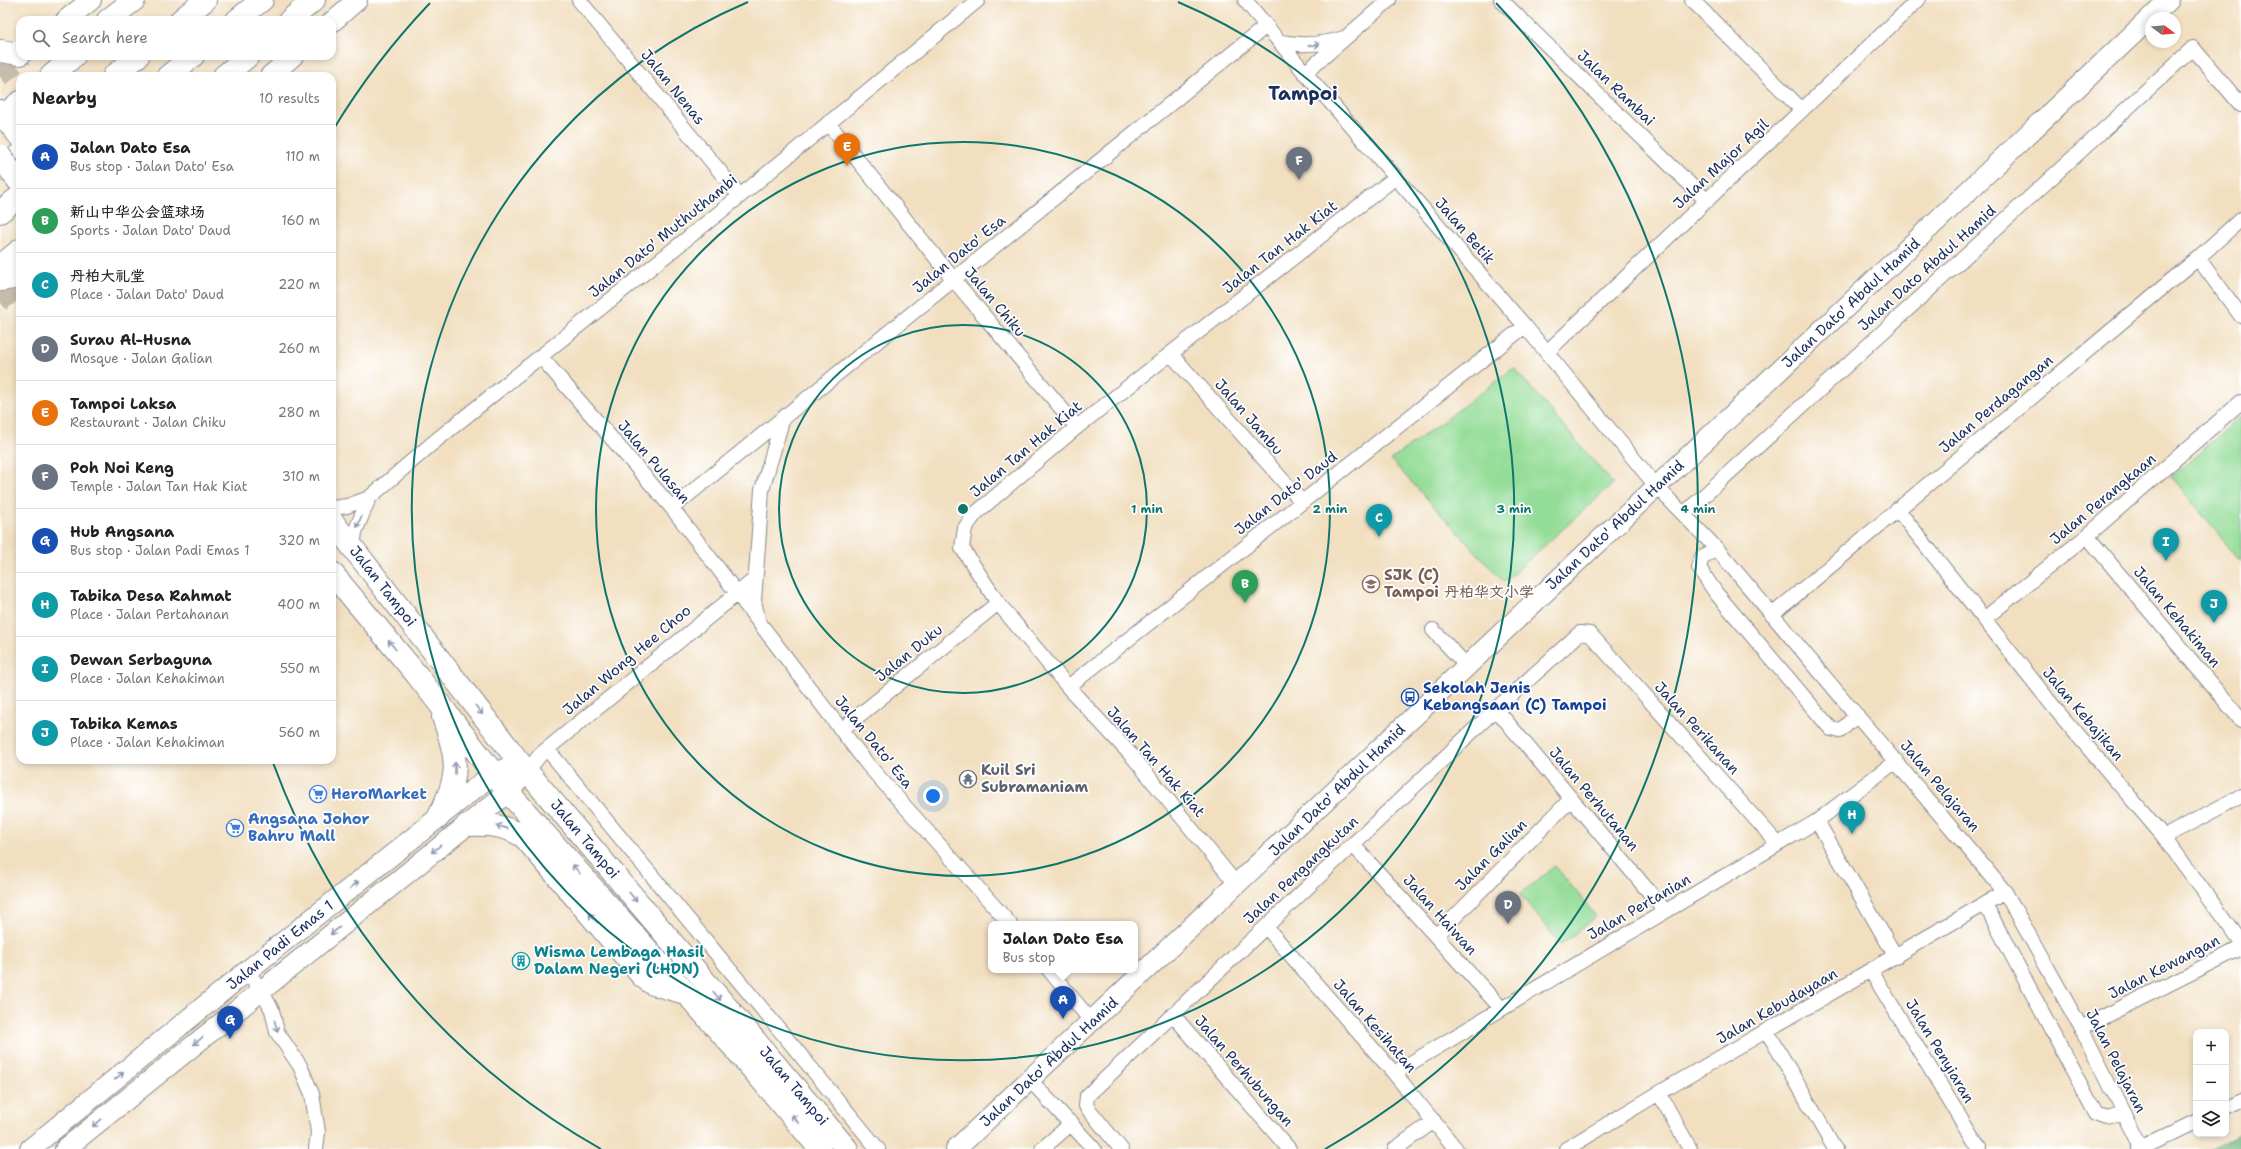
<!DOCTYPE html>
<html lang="en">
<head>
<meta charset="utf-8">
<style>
  :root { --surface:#fff; --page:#f2f2f2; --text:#222; --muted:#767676; --line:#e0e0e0; --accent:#db2777 }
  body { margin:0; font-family:"Shantell Sans","LXGW WenKai TC",sans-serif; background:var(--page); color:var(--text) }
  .controls { position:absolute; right:12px; bottom:12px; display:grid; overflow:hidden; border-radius:8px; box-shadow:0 2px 6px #0003 }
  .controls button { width:36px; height:36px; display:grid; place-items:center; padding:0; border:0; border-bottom:1px solid var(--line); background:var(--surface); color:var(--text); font:20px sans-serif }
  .compass { position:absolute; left:2145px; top:12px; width:36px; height:36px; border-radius:50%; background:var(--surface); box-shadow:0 2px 6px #0003; rotate:106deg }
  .you { position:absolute; left:933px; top:796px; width:14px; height:14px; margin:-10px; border:3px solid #fff; border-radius:50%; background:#1a73e8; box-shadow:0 0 0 6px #1a73e833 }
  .badge { display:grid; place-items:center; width:26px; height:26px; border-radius:50%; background:var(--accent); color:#fff; font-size:13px; font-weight:700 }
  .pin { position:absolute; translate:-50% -33px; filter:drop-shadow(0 1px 2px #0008) }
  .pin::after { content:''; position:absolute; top:21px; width:14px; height:12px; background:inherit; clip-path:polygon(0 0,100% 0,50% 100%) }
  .popup { position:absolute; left:988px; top:921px; width:150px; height:52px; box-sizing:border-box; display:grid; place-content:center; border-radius:8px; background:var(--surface); filter:drop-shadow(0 1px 3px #0005); font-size:13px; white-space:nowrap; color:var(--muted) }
  .popup b { font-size:15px; color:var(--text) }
  .popup::after { content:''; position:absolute; left:50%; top:100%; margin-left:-8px; border:8px solid transparent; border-top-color:var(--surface) }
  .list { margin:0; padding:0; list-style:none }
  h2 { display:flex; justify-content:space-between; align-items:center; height:52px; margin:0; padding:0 16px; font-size:17px }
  h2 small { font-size:13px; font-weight:400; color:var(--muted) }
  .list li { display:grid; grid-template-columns:26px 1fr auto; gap:12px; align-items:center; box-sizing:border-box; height:64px; padding:0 16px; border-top:1px solid var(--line) }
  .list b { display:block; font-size:15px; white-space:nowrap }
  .list p { margin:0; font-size:13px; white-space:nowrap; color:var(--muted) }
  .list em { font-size:13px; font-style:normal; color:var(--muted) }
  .icon { flex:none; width:22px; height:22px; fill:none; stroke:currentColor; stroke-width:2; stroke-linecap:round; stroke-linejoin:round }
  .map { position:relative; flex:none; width:2241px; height:1149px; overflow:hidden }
  .search { position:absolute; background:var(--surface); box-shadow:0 2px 6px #0003; left:16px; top:16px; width:320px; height:44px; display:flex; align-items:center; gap:10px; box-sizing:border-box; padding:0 14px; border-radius:12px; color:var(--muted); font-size:15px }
  .panel { position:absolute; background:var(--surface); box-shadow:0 2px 6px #0003; left:16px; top:72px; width:320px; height:692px; border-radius:12px }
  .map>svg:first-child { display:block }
</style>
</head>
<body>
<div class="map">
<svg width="2241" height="1149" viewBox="0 0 2241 1149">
  <rect width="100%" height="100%" fill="#fff"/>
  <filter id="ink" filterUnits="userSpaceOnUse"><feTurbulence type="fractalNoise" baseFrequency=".025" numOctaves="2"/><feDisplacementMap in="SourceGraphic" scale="8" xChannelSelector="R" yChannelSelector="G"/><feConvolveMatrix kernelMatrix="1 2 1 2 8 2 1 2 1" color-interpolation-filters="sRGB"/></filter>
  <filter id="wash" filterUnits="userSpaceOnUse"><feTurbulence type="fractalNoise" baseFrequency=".012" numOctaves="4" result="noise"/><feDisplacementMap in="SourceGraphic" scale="16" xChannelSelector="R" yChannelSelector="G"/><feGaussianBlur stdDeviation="0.9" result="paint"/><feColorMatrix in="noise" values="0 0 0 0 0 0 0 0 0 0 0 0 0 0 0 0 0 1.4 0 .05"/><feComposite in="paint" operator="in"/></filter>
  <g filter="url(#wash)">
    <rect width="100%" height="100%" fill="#f1dfc0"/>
    <!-- green -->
    <path fill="#94dd98" stroke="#58867b" d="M1514 368 1613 484 1504 582 1391 460Z
      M2241 417V562L2171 477Z
      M1555 866 1596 916 1561 945 1520 894Z"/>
    <!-- forest -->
    <path fill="#77bc80" stroke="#49766f" d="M2241 1134V1149H2210Z"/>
  </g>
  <g filter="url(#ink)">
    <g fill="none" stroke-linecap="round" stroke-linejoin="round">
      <!-- secondary-tunnel -->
      <path stroke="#c6bcac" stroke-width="20" stroke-dasharray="20 10" stroke-linecap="butt" d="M0 77 24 56
        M0 302 20 286"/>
      <defs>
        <path id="street" d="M579 0 740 196
          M1245 0 1305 73 1525 326 1656 486 1717 549 2005 892 2081 1028 2141 1148
          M1501 0 1707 201
          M1692 0 1802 110
          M1280 42C1303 46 1322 45 1344 38
          M1305 73 1389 0
          M828 123 954 280 1077 427
          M2198 258 2241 316
          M1547 352 1918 0
          M1171 354 1302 502
          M541 357 672 508 868 765 1010 924
          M332 508 347 506 369 498 434 442 740 196 978 0
          M672 508 1266 26
          M1897 509 2057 711 2164 837 2241 942
          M1684 514 2193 48 2241 105
          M2087 536 2241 720
          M353 548 355 532 369 498
          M1717 549 1702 557 1699 568 1716 593 1831 729 1840 731 1857 715
          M1772 615 2198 258 2241 219
          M758 619 754 601 762 490 782 421
          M1984 619 2087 536 2241 402
          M1433 630 1467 666
          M1068 687 1525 326
          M1496 709 1665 911
          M841 730 998 603
          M547 749 878 1149
          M527 771 541 754 755 579
          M1817 821 1896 957
          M2164 837 2241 796
          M1353 845 1501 1008
          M1237 885 1133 757 1068 687 998 603 962 548 965 528 976 513 1077 427 1396 177
          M1985 904 2096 1114 2107 1118 2122 1113
          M1266 927 1394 1073 1456 1149
          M1436 936 1571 799
          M1049 970 1093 1023
          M247 971 261 990 272 1010 277 1032 300 1066 312 1094 318 1132 316 1149
          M1871 971 1979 1149
          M1173 1015 1289 1149
          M2081 1028 2241 948
          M1767 1031 1835 1149
          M1394 1073 1817 821 1896 761
          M1030 1080 1094 1149
          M1659 1093 1690 1149
          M2226 1107 2241 1100
          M1042 1149 1072 1123
          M1121 1149 1086 1106 1087 1096 1496 709 1580 633 1590 634 1778 844
          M1395 1149 1434 1121
          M1566 1149 1659 1093 2005 892
          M2138 1149 2196 1121"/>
        <path id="secondary" d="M66 20 91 0
          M332 22 357 0
          M270 76 293 56
          M30 1149 247 971 494 773 520 763
          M65 1149 508 792 527 771
          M956 1149C1140 977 1322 803 1505 630 1726 420 1949 211 2169 0"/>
        <path id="primary" d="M0 111 20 137
          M332 521 520 763 847 1149
          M332 573 417 675 508 792 737 1051 820 1149
          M438 818C460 776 459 761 443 717
          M467 825C489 824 505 825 524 837L642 976 653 984 685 993"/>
        <path id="highway" d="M108 20 134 0
          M181 20 205 0
          M237 20 262 0
          M290 20 314 0
          M0 51 20 54
          M51 76 74 56
          M114 76 138 56
          M168 76 193 56
          M224 76 248 56
          M0 119 20 102
          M0 170 20 154
          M0 212 20 196
          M0 266 20 250
          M0 280 20 277"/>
      </defs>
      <!-- street casing -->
      <use href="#street" stroke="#86878f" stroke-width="16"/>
      <!-- secondary casing -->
      <use href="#secondary" stroke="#86878f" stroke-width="22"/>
      <!-- primary casing -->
      <use href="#primary" stroke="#86878f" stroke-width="24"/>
      <!-- highway casing -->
      <use href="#highway" stroke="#86878f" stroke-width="24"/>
      <!-- street -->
      <use href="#street" stroke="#fff" stroke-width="14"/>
      <!-- secondary -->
      <use href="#secondary" stroke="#fff" stroke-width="20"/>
      <!-- primary -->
      <use href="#primary" stroke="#fff" stroke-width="22"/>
      <!-- highway -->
      <use href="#highway" stroke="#fff" stroke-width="22"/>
      <defs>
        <path id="primary-bridge" d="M0 156 20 183"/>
      </defs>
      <!-- primary-bridge casing -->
      <use href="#primary-bridge" stroke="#86878f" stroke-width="24" stroke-linecap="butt"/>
      <!-- primary-bridge -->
      <use href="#primary-bridge" stroke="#fff" stroke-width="22"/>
    </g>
    <!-- one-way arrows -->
    <defs><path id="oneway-shaft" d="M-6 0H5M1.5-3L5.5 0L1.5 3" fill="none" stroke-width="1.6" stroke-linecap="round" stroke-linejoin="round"/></defs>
    <g stroke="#8d97ae">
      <use href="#oneway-shaft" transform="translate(1314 45) rotate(-7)"/>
      <use href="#oneway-shaft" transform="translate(359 522) rotate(112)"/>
      <use href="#oneway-shaft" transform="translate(392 645) rotate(-130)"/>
      <use href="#oneway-shaft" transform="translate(479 710) rotate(52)"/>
      <use href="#oneway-shaft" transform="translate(455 768) rotate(-90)"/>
      <use href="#oneway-shaft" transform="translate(502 827) rotate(-162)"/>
      <use href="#oneway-shaft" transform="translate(436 849) rotate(141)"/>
      <use href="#oneway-shaft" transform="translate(576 869) rotate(-131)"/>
      <use href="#oneway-shaft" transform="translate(354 885) rotate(-39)"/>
      <use href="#oneway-shaft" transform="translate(633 897) rotate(50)"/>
      <use href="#oneway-shaft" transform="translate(593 918) rotate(-131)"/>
      <use href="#oneway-shaft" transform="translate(335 931) rotate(141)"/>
      <use href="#oneway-shaft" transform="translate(717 996) rotate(50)"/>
      <use href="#oneway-shaft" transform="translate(276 1026) rotate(75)"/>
      <use href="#oneway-shaft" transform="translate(198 1041) rotate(141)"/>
      <use href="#oneway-shaft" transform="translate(119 1076) rotate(-39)"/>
      <use href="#oneway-shaft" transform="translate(795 1119) rotate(-130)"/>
      <use href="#oneway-shaft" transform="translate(97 1123) rotate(141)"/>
    </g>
  </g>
  <!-- distance rings -->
  <g fill="none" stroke="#0f766e" stroke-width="2">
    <circle cx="963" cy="509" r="184"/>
    <circle cx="963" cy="509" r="367"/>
    <path d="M1178 2A551 551 0 1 1 748 2"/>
    <path d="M601 1149A735 735 0 0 1 272 760M333 130A735 735 0 0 1 430 3M1496 3A735 735 0 0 1 1325 1149"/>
  </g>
  <!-- icons -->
  <defs>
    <symbol id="school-ring" viewBox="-11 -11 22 22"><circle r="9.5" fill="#fff" stroke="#8d6e63" stroke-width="1.5"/><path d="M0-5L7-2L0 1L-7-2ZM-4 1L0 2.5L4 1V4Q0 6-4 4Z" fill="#8d6e63"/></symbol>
    <symbol id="bus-ring" viewBox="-11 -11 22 22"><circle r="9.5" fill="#fff" stroke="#1a4fb4" stroke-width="1.5"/><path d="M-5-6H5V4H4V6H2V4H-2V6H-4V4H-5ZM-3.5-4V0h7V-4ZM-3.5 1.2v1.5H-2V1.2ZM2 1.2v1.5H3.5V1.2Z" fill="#1a4fb4"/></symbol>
    <symbol id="temple-ring" viewBox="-11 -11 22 22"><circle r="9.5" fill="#fff" stroke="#6b7280" stroke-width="1.5"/><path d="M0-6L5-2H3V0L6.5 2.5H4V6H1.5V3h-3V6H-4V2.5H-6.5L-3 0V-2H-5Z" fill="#6b7280"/></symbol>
    <symbol id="supermarket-ring" viewBox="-11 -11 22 22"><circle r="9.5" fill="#fff" stroke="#3f7fe0" stroke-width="1.5"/><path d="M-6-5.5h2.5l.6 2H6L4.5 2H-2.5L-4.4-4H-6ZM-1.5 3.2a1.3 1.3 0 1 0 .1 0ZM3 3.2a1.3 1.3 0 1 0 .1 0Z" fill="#3f7fe0"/></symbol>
    <symbol id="building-ring" viewBox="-11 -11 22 22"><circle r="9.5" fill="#fff" stroke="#0f9aa8" stroke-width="1.5"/><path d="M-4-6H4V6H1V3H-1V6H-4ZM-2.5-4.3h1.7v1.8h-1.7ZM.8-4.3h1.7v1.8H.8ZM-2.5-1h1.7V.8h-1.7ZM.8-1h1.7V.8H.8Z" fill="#0f9aa8"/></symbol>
  </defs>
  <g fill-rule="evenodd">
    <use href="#school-ring" x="1361" y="574" width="20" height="20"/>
    <use href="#bus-ring" x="1400" y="687" width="20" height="20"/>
    <use href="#temple-ring" x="958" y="769" width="20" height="20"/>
    <use href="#supermarket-ring" x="308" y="784" width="20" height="20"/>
    <use href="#supermarket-ring" x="225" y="818" width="20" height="20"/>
    <use href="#building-ring" x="511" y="951" width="20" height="20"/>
  </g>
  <g text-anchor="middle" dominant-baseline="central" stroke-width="3.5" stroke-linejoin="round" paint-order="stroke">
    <!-- street labels -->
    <g font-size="15" fill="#1b2f5e" stroke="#fff">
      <text transform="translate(673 87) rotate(51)">Jalan Nenas</text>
      <text transform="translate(1616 88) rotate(44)">Jalan Rambai</text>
      <text transform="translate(1721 164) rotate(-43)">Jalan Major Agil</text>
      <text transform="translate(1465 231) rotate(49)">Jalan Betik</text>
      <text transform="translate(663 236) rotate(-39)">Jalan Dato' Muthuthambi</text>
      <text transform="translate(1280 247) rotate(-38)">Jalan Tan Hak Kiat</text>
      <text transform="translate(959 254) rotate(-39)">Jalan Dato' Esa</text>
      <text transform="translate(1927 268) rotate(-42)">Jalan Dato Abdul Hamid</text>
      <text transform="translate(995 302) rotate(50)">Jalan Chiku</text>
      <text transform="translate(1851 303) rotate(-43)">Jalan Dato' Abdul Hamid</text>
      <text transform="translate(1996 404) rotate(-40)">Jalan Perdagangan</text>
      <text transform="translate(1249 417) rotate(49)">Jalan Jambu</text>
      <text transform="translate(1026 449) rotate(-40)">Jalan Tan Hak Kiat</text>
      <text transform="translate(654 462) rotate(50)">Jalan Pulasan</text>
      <text transform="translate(1286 493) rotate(-38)">Jalan Dato' Daud</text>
      <text transform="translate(2103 499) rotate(-40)">Jalan Perangkaan</text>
      <text transform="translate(1615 525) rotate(-43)">Jalan Dato' Abdul Hamid</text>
      <text transform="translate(383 586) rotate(52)">Jalan Tampoi</text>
      <text transform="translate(2177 617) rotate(50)">Jalan Kehakiman</text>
      <text transform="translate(909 653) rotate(-39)">Jalan Duku</text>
      <text transform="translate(627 660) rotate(-40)">Jalan Wong Hee Choo</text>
      <text transform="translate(2083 714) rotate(50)">Jalan Kebajikan</text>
      <text transform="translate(1697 728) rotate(48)">Jalan Perikanan</text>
      <text transform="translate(874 742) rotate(51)">Jalan Dato' Esa</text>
      <text transform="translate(1156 762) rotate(49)">Jalan Tan Hak Kiat</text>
      <text transform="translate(1940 786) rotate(50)">Jalan Pelajaran</text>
      <text transform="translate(1337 790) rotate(-44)">Jalan Dato' Abdul Hamid</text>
      <text transform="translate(1594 799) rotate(50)">Jalan Perhutanan</text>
      <text transform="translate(585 839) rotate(50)">Jalan Tampoi</text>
      <text transform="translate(1491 855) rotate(-45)">Jalan Galian</text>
      <text transform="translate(1301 870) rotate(-43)">Jalan Pengangkutan</text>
      <text transform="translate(1639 907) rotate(-30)">Jalan Pertanian</text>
      <text transform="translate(1440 915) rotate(48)">Jalan Haiwan</text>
      <text transform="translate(280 945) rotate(-39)">Jalan Padi Emas 1</text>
      <text transform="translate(2164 967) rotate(-27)">Jalan Kewangan</text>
      <text transform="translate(1777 1006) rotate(-30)">Jalan Kebudayaan</text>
      <text transform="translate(1375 1026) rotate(49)">Jalan Kesihatan</text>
      <text transform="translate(1940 1051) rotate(59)">Jalan Penyiaran</text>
      <text transform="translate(2116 1061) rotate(63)">Jalan Pelajaran</text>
      <text transform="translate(1049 1062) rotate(-43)">Jalan Dato' Abdul Hamid</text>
      <text transform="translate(1244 1071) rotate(49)">Jalan Perhubungan</text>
      <text transform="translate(794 1086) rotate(50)">Jalan Tampoi</text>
    </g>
    <!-- education labels -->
    <g font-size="15" font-weight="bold" fill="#785e54" stroke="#fff" text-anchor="start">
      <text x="1384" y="575">SJK (C)<tspan x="1384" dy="17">Tampoi 丹柏华文小学</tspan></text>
    </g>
    <!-- transit labels -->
    <g font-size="15" font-weight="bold" fill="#164399" stroke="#fff" text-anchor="start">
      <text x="1423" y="688">Sekolah Jenis<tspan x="1423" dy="17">Kebangsaan (C) Tampoi</tspan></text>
    </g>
    <!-- worship labels -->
    <g font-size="15" font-weight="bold" fill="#5b616d" stroke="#fff" text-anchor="start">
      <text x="981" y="770">Kuil Sri<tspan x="981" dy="17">Subramaniam</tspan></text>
    </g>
    <!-- shop labels -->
    <g font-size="15" font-weight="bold" fill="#366cbe" stroke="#fff" text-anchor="start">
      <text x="331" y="794">HeroMarket</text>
      <text x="248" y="819">Angsana Johor<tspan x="248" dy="17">Bahru Mall</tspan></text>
    </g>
    <!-- culture labels -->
    <g font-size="15" font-weight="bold" fill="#0d838f" stroke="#fff" text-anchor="start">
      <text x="534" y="952">Wisma Lembaga Hasil<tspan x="534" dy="17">Dalam Negeri (LHDN)</tspan></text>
    </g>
    <!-- district labels -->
    <g font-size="19" font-weight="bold" fill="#1b2f5e" stroke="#fff">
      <text x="1303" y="93">Tampoi</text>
    </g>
  </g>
  <circle cx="963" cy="509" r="6" fill="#0f766e" stroke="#fff" stroke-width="2"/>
  <g font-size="12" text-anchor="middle" font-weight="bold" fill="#0f766e" stroke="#fff" stroke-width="3.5" stroke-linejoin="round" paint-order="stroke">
    <text x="1147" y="513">1 min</text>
    <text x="1330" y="513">2 min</text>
    <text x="1514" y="513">3 min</text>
    <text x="1698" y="513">4 min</text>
  </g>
</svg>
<div class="controls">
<button>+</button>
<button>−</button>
<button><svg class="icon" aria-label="layers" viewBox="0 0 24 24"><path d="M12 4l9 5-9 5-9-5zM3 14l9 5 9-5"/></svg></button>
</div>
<svg class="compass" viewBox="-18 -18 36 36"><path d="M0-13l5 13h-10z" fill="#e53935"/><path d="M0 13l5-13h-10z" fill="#767676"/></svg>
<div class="you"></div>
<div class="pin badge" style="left:1063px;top:1019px;background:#1a4fb4">A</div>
<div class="popup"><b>Jalan Dato Esa</b>Bus stop</div>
<div class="pin badge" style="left:1245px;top:603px;background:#2e9e5b">B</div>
<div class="pin badge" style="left:1379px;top:537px;background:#0f9aa8">C</div>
<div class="pin badge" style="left:1508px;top:924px;background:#6b7280">D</div>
<div class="pin badge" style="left:847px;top:166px;background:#e8710a">E</div>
<div class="pin badge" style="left:1299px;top:180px;background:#6b7280">F</div>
<div class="pin badge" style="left:230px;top:1039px;background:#1a4fb4">G</div>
<div class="pin badge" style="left:1852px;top:834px;background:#0f9aa8">H</div>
<div class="pin badge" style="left:2166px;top:561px;background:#0f9aa8">I</div>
<div class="pin badge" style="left:2214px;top:623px;background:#0f9aa8">J</div>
<div class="search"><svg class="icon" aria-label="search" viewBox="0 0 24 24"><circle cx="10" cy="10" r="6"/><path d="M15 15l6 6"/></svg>Search here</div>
<section class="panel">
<h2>Nearby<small>10 results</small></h2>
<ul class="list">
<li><span class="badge" style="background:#1a4fb4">A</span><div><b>Jalan Dato Esa</b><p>Bus stop · Jalan Dato' Esa</p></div><em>110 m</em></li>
<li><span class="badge" style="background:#2e9e5b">B</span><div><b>新山中华公会篮球场</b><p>Sports · Jalan Dato' Daud</p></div><em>160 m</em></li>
<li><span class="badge" style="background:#0f9aa8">C</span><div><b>丹柏大礼堂</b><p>Place · Jalan Dato' Daud</p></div><em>220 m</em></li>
<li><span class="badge" style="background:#6b7280">D</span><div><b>Surau Al-Husna</b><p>Mosque · Jalan Galian</p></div><em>260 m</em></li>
<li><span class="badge" style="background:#e8710a">E</span><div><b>Tampoi Laksa</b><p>Restaurant · Jalan Chiku</p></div><em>280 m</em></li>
<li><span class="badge" style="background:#6b7280">F</span><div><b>Poh Noi Keng</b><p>Temple · Jalan Tan Hak Kiat</p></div><em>310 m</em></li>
<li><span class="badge" style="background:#1a4fb4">G</span><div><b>Hub Angsana</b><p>Bus stop · Jalan Padi Emas 1</p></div><em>320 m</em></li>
<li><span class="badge" style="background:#0f9aa8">H</span><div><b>Tabika Desa Rahmat</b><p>Place · Jalan Pertahanan</p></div><em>400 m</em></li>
<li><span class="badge" style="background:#0f9aa8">I</span><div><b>Dewan Serbaguna</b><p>Place · Jalan Kehakiman</p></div><em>550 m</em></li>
<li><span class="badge" style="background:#0f9aa8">J</span><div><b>Tabika Kemas</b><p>Place · Jalan Kehakiman</p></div><em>560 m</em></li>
</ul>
</section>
</div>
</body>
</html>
